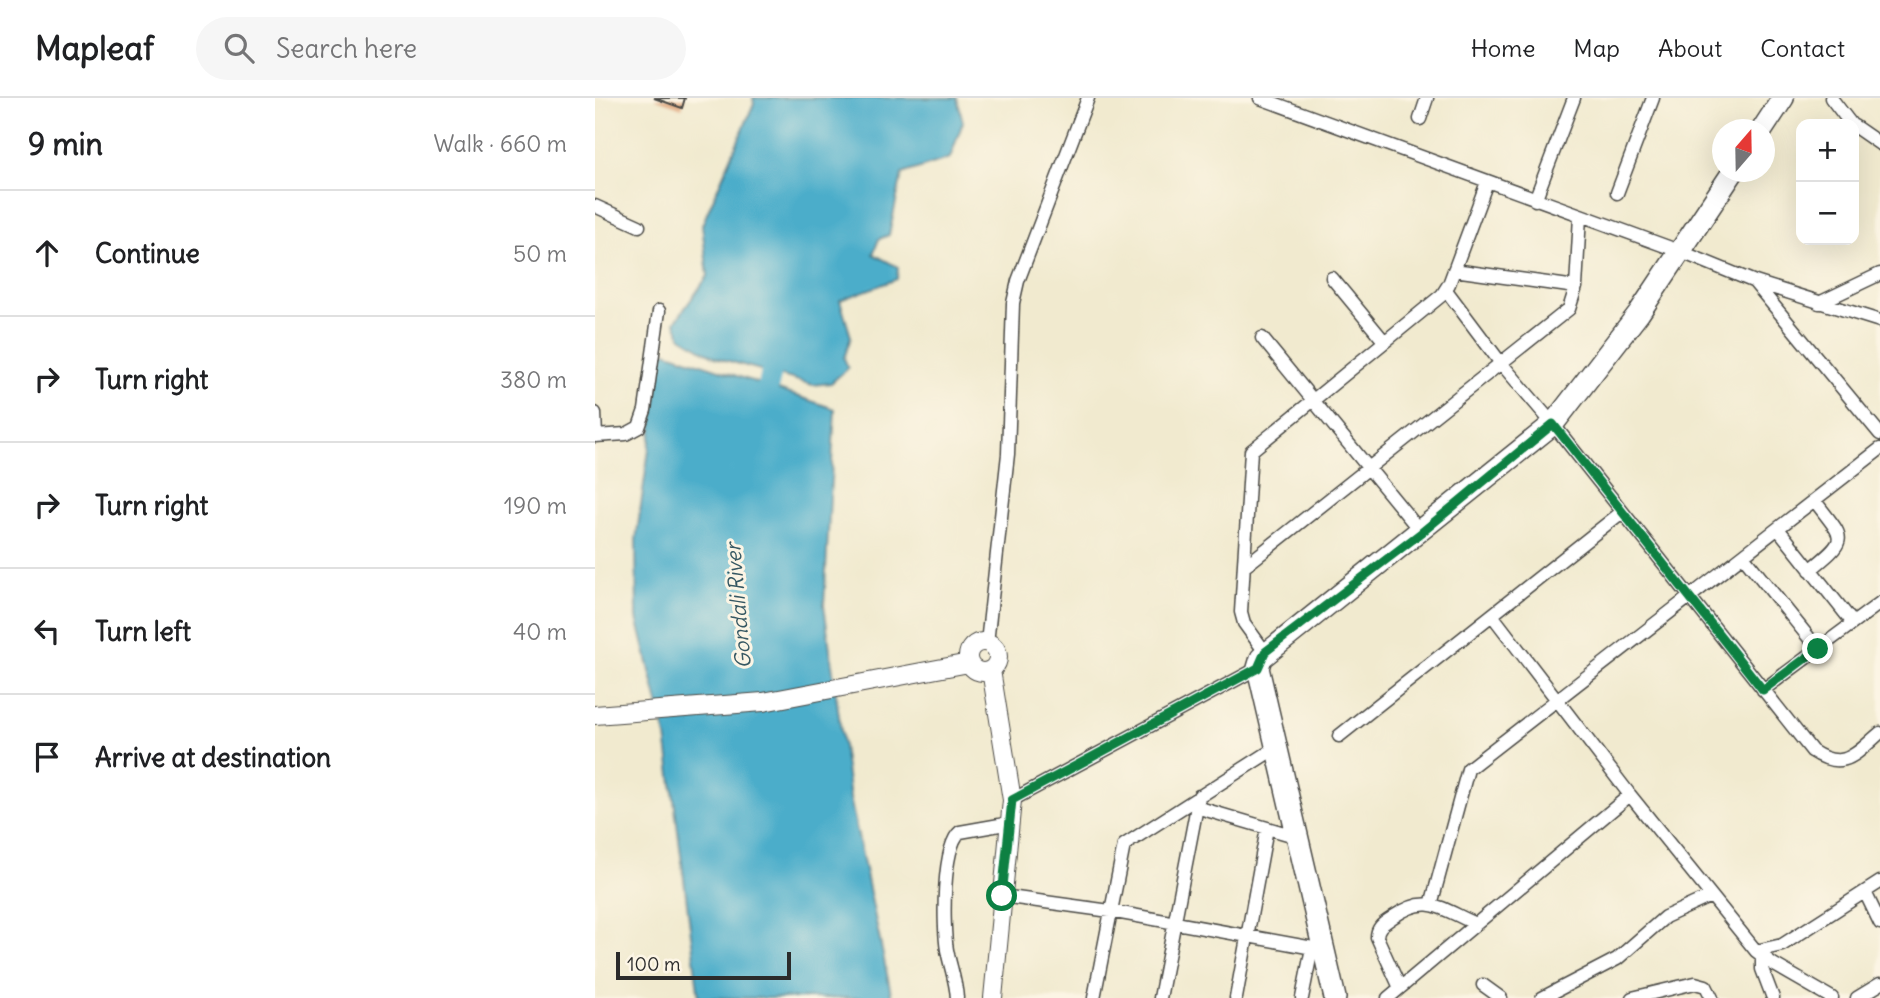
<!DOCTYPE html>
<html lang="en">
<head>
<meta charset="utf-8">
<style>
  :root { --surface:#fff; --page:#f6f6f6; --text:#202124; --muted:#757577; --line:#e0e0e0 }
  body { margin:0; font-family:Delius,sans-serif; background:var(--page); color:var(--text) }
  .controls { position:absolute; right:21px; top:21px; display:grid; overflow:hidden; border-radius:14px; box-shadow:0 7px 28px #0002 }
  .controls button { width:63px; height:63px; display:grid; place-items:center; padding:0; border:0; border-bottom:2px solid var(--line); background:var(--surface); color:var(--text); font:35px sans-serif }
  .compass { position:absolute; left:1117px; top:21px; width:63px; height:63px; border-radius:50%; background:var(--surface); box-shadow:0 7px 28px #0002; rotate:20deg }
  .scale { position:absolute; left:21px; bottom:18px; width:175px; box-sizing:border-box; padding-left:7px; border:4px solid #2b2b2b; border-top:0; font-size:19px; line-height:24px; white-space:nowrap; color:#2b2b2b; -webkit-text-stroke:5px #fcf5e5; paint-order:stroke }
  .stop { position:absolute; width:21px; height:21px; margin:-16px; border:5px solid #0b8043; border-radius:50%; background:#fff }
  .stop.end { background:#0b8043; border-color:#fff; box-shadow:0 2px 7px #0008 }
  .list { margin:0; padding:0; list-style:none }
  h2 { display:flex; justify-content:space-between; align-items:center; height:91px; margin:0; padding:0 28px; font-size:30px }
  h2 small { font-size:23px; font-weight:400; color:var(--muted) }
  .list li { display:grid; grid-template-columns:46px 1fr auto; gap:21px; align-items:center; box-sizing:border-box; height:126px; padding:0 28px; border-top:2px solid var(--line) }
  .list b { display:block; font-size:26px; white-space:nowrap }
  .list em { font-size:23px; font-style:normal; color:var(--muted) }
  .icon { flex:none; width:38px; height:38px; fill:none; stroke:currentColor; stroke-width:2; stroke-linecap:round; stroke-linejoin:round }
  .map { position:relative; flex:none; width:1285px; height:900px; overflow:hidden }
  header { display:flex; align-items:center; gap:42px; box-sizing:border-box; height:98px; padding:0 35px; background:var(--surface); border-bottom:2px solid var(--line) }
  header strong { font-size:33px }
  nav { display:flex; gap:38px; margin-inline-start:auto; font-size:24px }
  .search { width:490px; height:63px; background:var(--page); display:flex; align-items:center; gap:18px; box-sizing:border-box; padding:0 24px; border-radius:38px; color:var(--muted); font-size:26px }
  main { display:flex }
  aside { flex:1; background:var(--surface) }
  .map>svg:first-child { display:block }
</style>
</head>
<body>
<header>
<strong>Mapleaf</strong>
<div class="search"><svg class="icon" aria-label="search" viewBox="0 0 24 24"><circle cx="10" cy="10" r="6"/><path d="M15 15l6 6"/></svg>Search here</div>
<nav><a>Home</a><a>Map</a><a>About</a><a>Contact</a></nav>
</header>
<main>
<aside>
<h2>9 min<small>Walk · 660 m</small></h2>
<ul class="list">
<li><svg class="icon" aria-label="ahead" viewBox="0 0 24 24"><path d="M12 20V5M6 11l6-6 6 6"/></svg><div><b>Continue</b></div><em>50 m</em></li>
<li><svg class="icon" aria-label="right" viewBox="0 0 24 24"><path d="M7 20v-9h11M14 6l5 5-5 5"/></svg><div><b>Turn right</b></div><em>380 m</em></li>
<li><svg class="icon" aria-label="right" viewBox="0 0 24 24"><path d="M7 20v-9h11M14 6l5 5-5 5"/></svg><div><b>Turn right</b></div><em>190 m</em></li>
<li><svg class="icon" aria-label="left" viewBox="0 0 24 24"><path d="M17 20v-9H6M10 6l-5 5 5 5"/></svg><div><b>Turn left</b></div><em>40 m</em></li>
<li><svg class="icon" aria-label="arrive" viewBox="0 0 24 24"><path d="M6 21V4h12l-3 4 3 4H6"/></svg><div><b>Arrive at destination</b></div></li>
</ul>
</aside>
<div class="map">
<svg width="1285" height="900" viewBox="0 0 1285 900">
  <rect width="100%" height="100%" fill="#fcf5e5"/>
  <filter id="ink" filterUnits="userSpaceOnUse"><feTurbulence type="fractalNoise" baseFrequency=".0143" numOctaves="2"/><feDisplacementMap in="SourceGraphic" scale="14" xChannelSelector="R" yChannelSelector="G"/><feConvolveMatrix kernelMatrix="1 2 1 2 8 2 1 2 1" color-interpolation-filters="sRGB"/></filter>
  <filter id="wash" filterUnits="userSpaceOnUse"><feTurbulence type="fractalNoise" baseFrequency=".00686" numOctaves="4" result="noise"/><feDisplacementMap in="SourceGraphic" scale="28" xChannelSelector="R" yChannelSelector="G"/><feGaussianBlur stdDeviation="1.57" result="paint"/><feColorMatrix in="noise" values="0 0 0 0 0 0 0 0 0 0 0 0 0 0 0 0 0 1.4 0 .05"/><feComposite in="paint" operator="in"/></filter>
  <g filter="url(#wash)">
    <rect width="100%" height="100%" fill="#f1eacf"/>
    <!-- water -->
    <path fill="#4badca" stroke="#3b6c7a" stroke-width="2" d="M158 0H362L368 24 355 60 307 76 294 137 284 141 278 156 303 169 302 181 245 202 256 239 249 260 253 270 236 285 218 287 120 259 86 239 80 224 113 178 107 127 159 6Z
      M68 253 240 311 229 507 255 700 297 900H104L71 638 42 520 41 442Z"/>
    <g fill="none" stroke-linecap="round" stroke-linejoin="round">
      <!-- river -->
      <path stroke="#4badca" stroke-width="21" d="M167 314 183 247"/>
    </g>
    <g id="blocks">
      <!-- building -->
      <path fill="#e0a77d" d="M59 0H90L87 10Z"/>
    </g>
  </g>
  <g filter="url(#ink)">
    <use href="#blocks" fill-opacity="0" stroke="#494844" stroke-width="2"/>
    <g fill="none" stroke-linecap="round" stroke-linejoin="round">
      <defs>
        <path id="street" d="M665 0 1084 153 1160 184 1285 223
          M1236 0 1256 26
          M825 21 832 0
          M1259 28 1285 46
          M1022 95 1058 0
          M940 102 979 0
          M0 108 44 128
          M859 172 981 189
          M737 180 789 243
          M1160 185 1285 336
          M851 192 905 264 958 326 1217 653C1249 674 1260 656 1285 635
          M1224 205 1285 176
          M667 240 826 434
          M0 315 1 338
          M0 338 31 336 44 329 50 312 64 213
          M1184 432 1258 525
          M1149 459 1223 551
          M649 469 974 211 981 189 985 118
          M1215 472C1256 439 1249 442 1220 403
          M897 517 1035 697 1161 853 1178 866 1237 900
          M392 545 413 356 418 205 423 183 493 0
          M670 554 649 525 646 514 656 353 847 197 854 186 892 84
          M1168 592 1285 505
          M744 638 1027 414
          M417 702 663 570
          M601 709 703 739
          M1270 794 1285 825
          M407 798 515 813 729 852
          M836 807 873 671 1285 351
          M1161 853 1187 847 1285 784
          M1167 858V871L1178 900
          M888 887 906 900
          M805 890 782 839C782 828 790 825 798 819 832 795 845 810 879 825
          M362 900C361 883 355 868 352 852 348 829 347 748 365 734L416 725
          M499 900 529 747 682 649
          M565 900 604 698
          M641 900 672 730
          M707 900 717 850
          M793 900 1035 697
          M947 900 1022 861 1070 819 1116 798
          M1037 900 1100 885 1111 888 1117 900
          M1262 900 1285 886"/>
        <path id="secondary" d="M373 559a15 15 0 1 1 30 0a15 15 0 1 1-30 0Z
          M396 572 417 702 398 900
          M0 617 168 604 374 565"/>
        <path id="primary" d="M1167 32 1188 0
          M740 900 663 570 666 560 958 326 1044 215 1138 74"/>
      </defs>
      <!-- street casing -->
      <use href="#street" stroke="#494844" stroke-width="15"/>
      <!-- secondary casing -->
      <use href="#secondary" stroke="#494844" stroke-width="20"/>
      <!-- primary casing -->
      <use href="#primary" stroke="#494844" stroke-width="24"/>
      <!-- street -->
      <use href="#street" stroke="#fff" stroke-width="12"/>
      <!-- secondary -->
      <use href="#secondary" stroke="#fff" stroke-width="18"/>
      <!-- primary -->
      <use href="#primary" stroke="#fff" stroke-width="21"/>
    </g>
  </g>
  <g fill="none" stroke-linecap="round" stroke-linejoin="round" filter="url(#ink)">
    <!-- route -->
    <path stroke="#0b8043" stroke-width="9" d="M407 798 417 702 663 570 670 554 826 435 958 326 1168 592 1223 551"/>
  </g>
  <g text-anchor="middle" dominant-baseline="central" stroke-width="6" stroke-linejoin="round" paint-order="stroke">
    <!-- water labels -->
    <g font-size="21" font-style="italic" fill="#365863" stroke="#fcf5e5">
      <text transform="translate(143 508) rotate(-95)">Gondali River</text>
    </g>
  </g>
</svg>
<div class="controls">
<button>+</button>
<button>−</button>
</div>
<svg class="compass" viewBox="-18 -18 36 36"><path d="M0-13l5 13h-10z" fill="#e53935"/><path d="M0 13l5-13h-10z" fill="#757577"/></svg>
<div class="scale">100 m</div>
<div class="stop" style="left:407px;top:798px"></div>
<div class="stop end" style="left:1223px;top:551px"></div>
</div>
</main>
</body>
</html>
